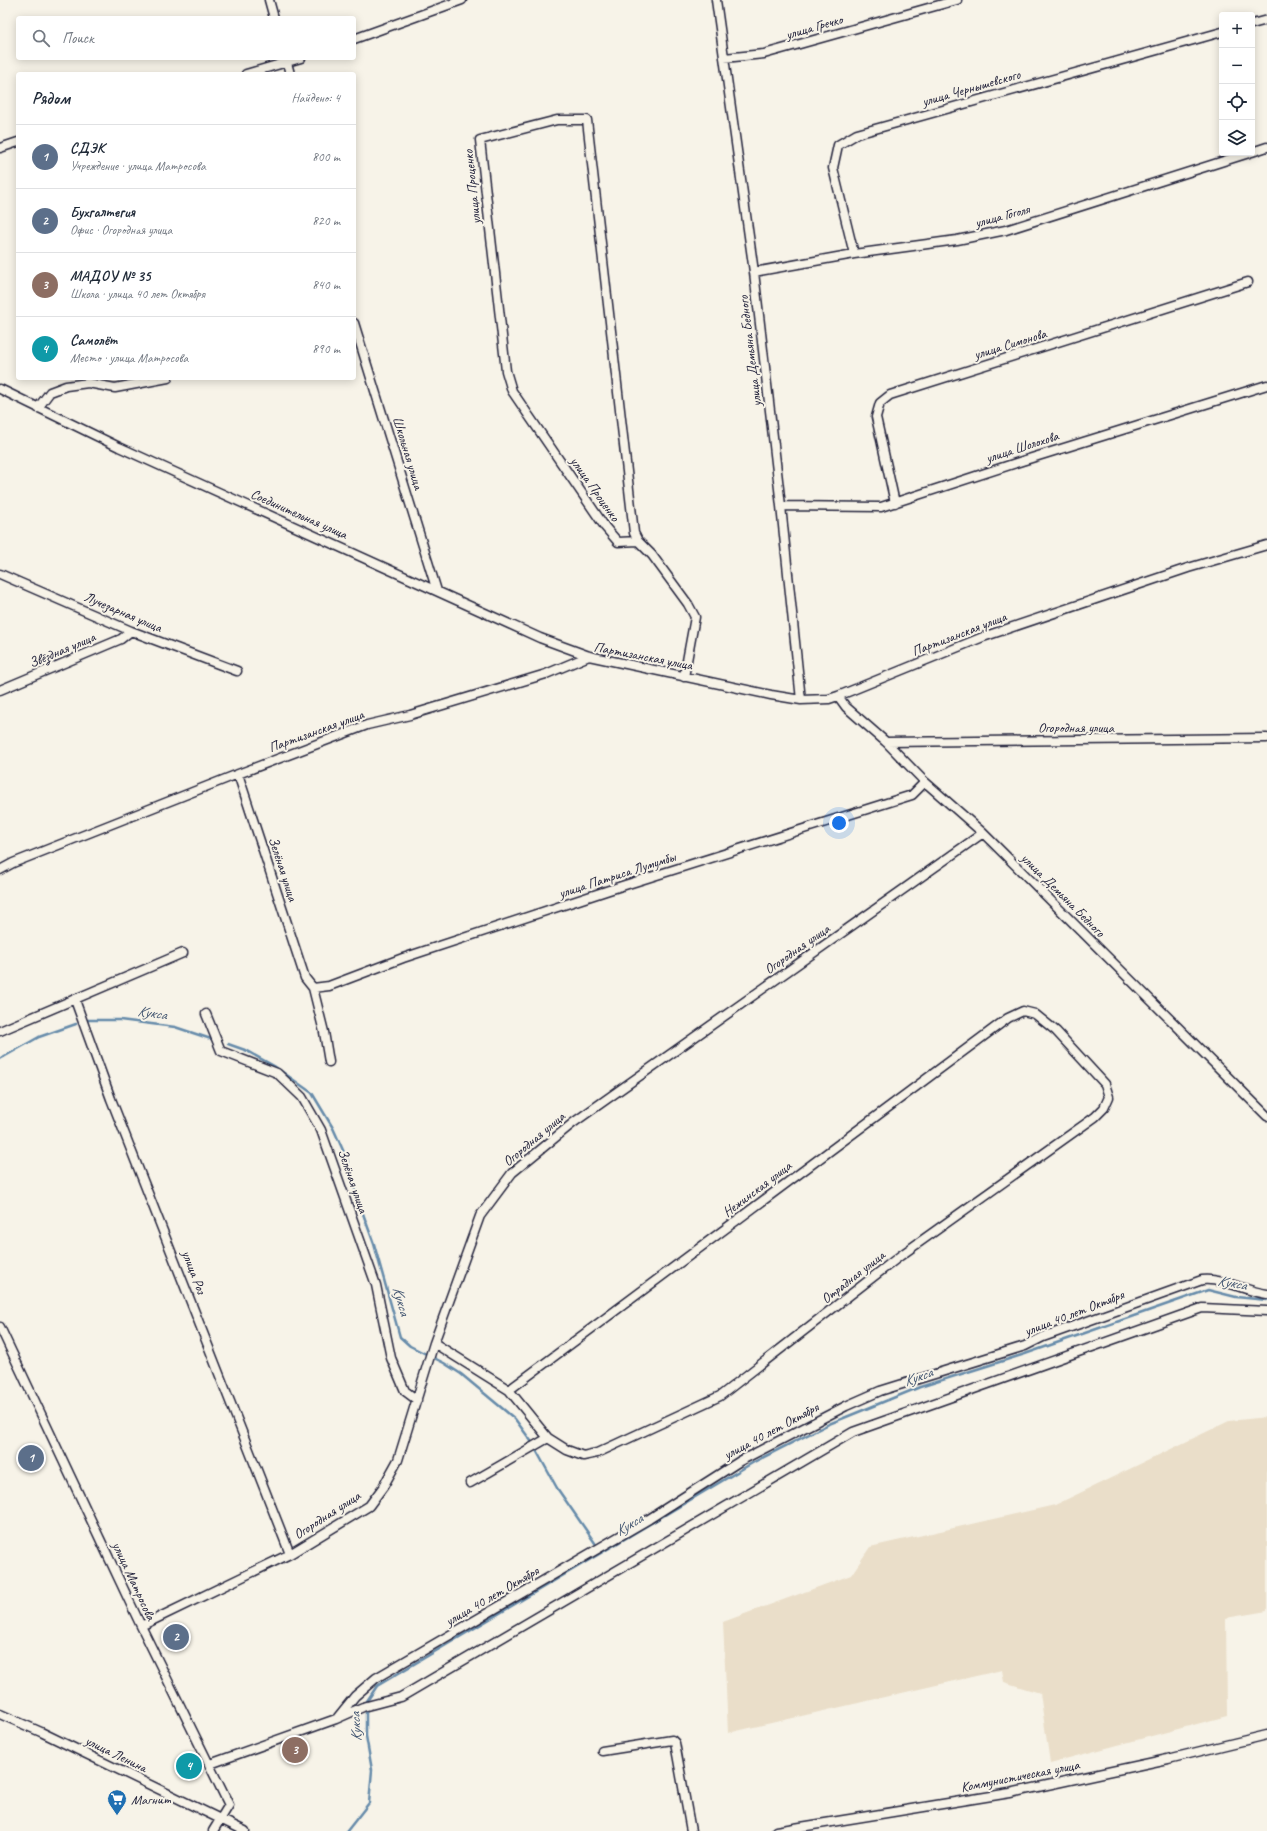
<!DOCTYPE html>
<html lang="ru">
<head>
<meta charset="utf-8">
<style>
  :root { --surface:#fff; --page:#f6f6f7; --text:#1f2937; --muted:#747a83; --line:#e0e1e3; --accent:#1a73e8 }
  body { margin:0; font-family:Caveat,sans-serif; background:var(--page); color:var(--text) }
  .controls { position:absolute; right:12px; top:12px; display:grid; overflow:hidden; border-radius:4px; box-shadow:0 2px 10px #0003 }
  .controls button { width:36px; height:36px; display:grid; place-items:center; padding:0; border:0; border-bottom:1px solid var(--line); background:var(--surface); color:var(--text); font:20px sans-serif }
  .you { position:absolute; left:839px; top:823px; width:14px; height:14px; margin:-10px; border:3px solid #fff; border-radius:50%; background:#1a73e8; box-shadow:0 0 0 6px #1a73e833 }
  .badge { display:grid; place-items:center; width:26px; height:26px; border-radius:50%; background:var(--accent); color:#fff; font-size:13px; font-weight:700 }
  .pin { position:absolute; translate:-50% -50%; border:2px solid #fff; box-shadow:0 1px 4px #0006 }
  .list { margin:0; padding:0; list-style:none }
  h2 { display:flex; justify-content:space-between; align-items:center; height:52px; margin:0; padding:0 16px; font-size:17px }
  h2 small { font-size:13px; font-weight:400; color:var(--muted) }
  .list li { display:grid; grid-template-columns:26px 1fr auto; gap:12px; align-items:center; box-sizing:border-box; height:64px; padding:0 16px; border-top:1px solid var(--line) }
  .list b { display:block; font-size:15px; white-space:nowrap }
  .list p { margin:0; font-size:13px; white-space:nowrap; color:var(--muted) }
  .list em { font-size:13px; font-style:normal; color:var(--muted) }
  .icon { flex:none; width:22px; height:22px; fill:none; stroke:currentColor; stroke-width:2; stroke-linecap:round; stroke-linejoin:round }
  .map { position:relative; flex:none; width:1267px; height:1831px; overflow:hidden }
  .search { position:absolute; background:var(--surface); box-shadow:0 2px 10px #0003; left:16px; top:16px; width:340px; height:44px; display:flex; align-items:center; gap:10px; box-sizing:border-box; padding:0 14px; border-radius:4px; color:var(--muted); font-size:15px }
  .panel { position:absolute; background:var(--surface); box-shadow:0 2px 10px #0003; left:16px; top:72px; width:340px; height:308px; border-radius:4px }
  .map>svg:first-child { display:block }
</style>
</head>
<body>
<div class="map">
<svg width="1267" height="1831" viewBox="0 0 1267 1831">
  <rect width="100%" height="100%" fill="#f7f3e8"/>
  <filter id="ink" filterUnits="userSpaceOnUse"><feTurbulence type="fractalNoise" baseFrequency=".025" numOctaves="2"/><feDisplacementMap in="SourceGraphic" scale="8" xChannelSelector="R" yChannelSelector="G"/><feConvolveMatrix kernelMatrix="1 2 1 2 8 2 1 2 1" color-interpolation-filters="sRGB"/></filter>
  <g filter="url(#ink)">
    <!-- built -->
    <path fill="#eadec9" d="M1267 1417V1611L1226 1618 1227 1716 1050 1763 1040 1693 1004 1682 1002 1670 728 1733 723 1622 851 1575 870 1547 1055 1505 1229 1421Z"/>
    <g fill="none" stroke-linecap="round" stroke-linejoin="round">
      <!-- stream -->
      <path stroke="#668baa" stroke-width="2.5" d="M88 1020H120L175 1027 211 1039
        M228 1044 245 1050 274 1066 312 1093 333 1128 347 1159 357 1197 374 1244 400 1337 410 1346 444 1363 461 1374 515 1419 531 1441 557 1488 595 1543
        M0 1059 39 1037 76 1024
        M347 1831 369 1803 372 1770 366 1736V1705L367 1701 377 1686 754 1462 829 1424 920 1387 1025 1354 1208 1290 1236 1297 1267 1300"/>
      <defs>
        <path id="minor" d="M269 0 274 18
          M716 0 754 272 781 506 801 700
          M1252 24 1267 20
          M354 39 462 0
          M724 58 764 54 957 0
          M286 59 290 74
          M246 74 301 58
          M0 148 18 142
          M1252 152 1267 147
          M854 254 833 168 838 145 857 134 1222 32
          M754 272 854 254 957 240 1006 230 1249 153
          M354 323 437 591
          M0 389 119 447 540 638 589 656 771 695 801 700 829 699 838 696 983 637 1188 568 1267 545
          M38 408 50 392 66 386 88 383 115 388 168 378
          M895 503 876 417 880 403 890 395 1248 282
          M781 506 881 507 1022 461 1267 385
          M638 541 618 542 605 527 512 391 506 371 480 140 557 120H587L634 533 638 541 652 555 688 604 695 617 684 677
          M0 574 131 631 237 671
          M0 690 121 639 131 631
          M838 696 846 707 886 742 925 782 983 833 1267 1116
          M886 742 1267 738
          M238 774 305 978 313 988 324 1032 329 1062
          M0 870 13 863 238 774 367 725 410 715 546 674 589 656
          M313 988 329 986 403 958 609 890 912 795 925 782
          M75 1000 111 1099 290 1554
          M206 1014 221 1051 277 1073 302 1097 321 1130 376 1285 391 1358 405 1391 417 1400
          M0 1031 183 953
          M0 1327 141 1626 229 1805 213 1831
          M434 1343 509 1390 548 1438 567 1450 583 1456 597 1453 720 1396 900 1256 1095 1117 1104 1108 1109 1097 1105 1084 1056 1031 1035 1014 1023 1011 1008 1018 509 1390
          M470 1483 548 1438
          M141 1626 290 1554 369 1506 383 1487 398 1460 434 1343 480 1216 512 1173 573 1123 983 833
          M0 1714 41 1732 245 1831
          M338 1717 355 1696 376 1678 649 1519 740 1461 846 1406 880 1391 1025 1346 1043 1337 1202 1280C1224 1278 1245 1291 1267 1294
          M602 1751 672 1740 675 1743 691 1831
          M210 1764 336 1719 363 1707 401 1697 853 1432 1202 1308 1267 1311
          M776 1831 1010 1793 1168 1759 1267 1735"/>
      </defs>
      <!-- minor casing -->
      <use href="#minor" stroke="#22223b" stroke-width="11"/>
      <!-- minor -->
      <use href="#minor" stroke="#f7f3e8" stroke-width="8"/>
    </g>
  </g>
  <!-- icons -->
  <defs>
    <symbol id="supermarket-pin" viewBox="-11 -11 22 30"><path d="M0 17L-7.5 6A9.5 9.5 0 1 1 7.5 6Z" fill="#1f6fb2" stroke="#f7f3e8"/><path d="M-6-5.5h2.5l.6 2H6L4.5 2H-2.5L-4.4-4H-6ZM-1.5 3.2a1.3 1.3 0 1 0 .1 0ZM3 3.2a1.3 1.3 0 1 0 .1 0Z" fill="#fff"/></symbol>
  </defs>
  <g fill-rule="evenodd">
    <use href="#supermarket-pin" x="106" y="1788" width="22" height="30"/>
  </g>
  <g text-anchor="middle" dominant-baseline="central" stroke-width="4" stroke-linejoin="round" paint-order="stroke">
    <!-- street labels -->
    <g font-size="14" fill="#22223b" stroke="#f7f3e8">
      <text transform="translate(814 27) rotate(-16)">улица Гречко</text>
      <text transform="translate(971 88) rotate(-16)">улица Чернышевского</text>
      <text transform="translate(472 187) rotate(-96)">улица Проценко</text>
      <text transform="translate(1002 216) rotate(-15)">улица Гоголя</text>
      <text transform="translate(1010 344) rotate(-17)">улица Симонова</text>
      <text transform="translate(750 351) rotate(-97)">улица Демьяна Бедного</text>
      <text transform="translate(1022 447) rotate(-18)">улица Шолохова</text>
      <text transform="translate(408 453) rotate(73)">Школьная улица</text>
      <text transform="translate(595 489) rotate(55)">улица Проценко</text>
      <text transform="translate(299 514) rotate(24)">Соединительная улица</text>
      <text transform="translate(123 612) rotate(23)">Лучезарная улица</text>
      <text transform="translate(959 634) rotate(-21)">Партизанская улица</text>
      <text transform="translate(62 650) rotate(-23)">Звёздная улица</text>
      <text transform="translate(643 656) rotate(11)">Партизанская улица</text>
      <text x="1076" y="727">Огородная улица</text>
      <text transform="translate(316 731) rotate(-20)">Партизанская улица</text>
      <text transform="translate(283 869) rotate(72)">Зелёная улица</text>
      <text transform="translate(617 875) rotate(-18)">улица Патриса Лумумбы</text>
      <text transform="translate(1063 895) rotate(45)">улица Демьяна Бедного</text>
      <text transform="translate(797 949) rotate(-35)">Огородная улица</text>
      <text transform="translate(534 1139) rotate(-40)">Огородная улица</text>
      <text transform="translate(353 1181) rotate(71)">Зелёная улица</text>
      <text transform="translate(757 1189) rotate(-37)">Нежинская улица</text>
      <text transform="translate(194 1272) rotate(69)">улица Роз</text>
      <text transform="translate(853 1277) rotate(-38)">Отрадная улица</text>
      <text transform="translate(1074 1313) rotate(-21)">улица 40 лет Октября</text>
      <text transform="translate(771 1431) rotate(-28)">улица 40 лет Октября</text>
      <text transform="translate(327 1515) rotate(-33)">Огородная улица</text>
      <text transform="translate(134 1581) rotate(65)">улица Матросова</text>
      <text transform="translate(492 1596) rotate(-30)">улица 40 лет Октября</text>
      <text transform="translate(116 1754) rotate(26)">улица Ленина</text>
      <text transform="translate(1020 1776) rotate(-11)">Коммунистическая улица</text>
    </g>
    <!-- poi labels -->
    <g font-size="14" fill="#22223b" stroke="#f7f3e8" text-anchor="start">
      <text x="131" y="1799">Магнит</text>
    </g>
    <!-- water labels -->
    <g font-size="15" font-style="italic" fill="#445772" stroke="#f7f3e8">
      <text transform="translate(152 1013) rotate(8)">Кукса</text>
      <text transform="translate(1232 1283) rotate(10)">Кукса</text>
      <text transform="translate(401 1301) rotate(74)">Кукса</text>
      <text transform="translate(918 1377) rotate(-20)">Кукса</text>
      <text transform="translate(629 1525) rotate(-31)">Кукса</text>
      <text transform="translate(356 1727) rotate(-93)">Кукса</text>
    </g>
  </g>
</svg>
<div class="controls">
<button>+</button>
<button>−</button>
<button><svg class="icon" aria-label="locate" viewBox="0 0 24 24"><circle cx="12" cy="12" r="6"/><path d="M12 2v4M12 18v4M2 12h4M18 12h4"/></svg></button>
<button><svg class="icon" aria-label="layers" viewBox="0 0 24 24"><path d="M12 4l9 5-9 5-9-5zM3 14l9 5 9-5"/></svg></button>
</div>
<div class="you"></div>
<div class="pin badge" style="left:31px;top:1458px;background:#5c6f8a">1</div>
<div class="pin badge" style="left:176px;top:1637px;background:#5c6f8a">2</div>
<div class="pin badge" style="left:295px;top:1750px;background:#8d6e63">3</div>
<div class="pin badge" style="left:189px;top:1766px;background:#0f9aa8">4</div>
<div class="search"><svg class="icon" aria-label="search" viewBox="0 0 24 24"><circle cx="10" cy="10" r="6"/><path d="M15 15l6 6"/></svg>Поиск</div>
<section class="panel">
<h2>Рядом<small>Найдено: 4</small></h2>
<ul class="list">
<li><span class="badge" style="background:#5c6f8a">1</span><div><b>СДЭК</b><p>Учреждение · улица Матросова</p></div><em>800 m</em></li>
<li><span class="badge" style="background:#5c6f8a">2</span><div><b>Бухгалтегия</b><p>Офис · Огородная улица</p></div><em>820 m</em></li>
<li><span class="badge" style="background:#8d6e63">3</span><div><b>МАДОУ № 35</b><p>Школа · улица 40 лет Октября</p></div><em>840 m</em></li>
<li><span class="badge" style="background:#0f9aa8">4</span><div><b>Самолёт</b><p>Место · улица Матросова</p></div><em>890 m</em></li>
</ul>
</section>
</div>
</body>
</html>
